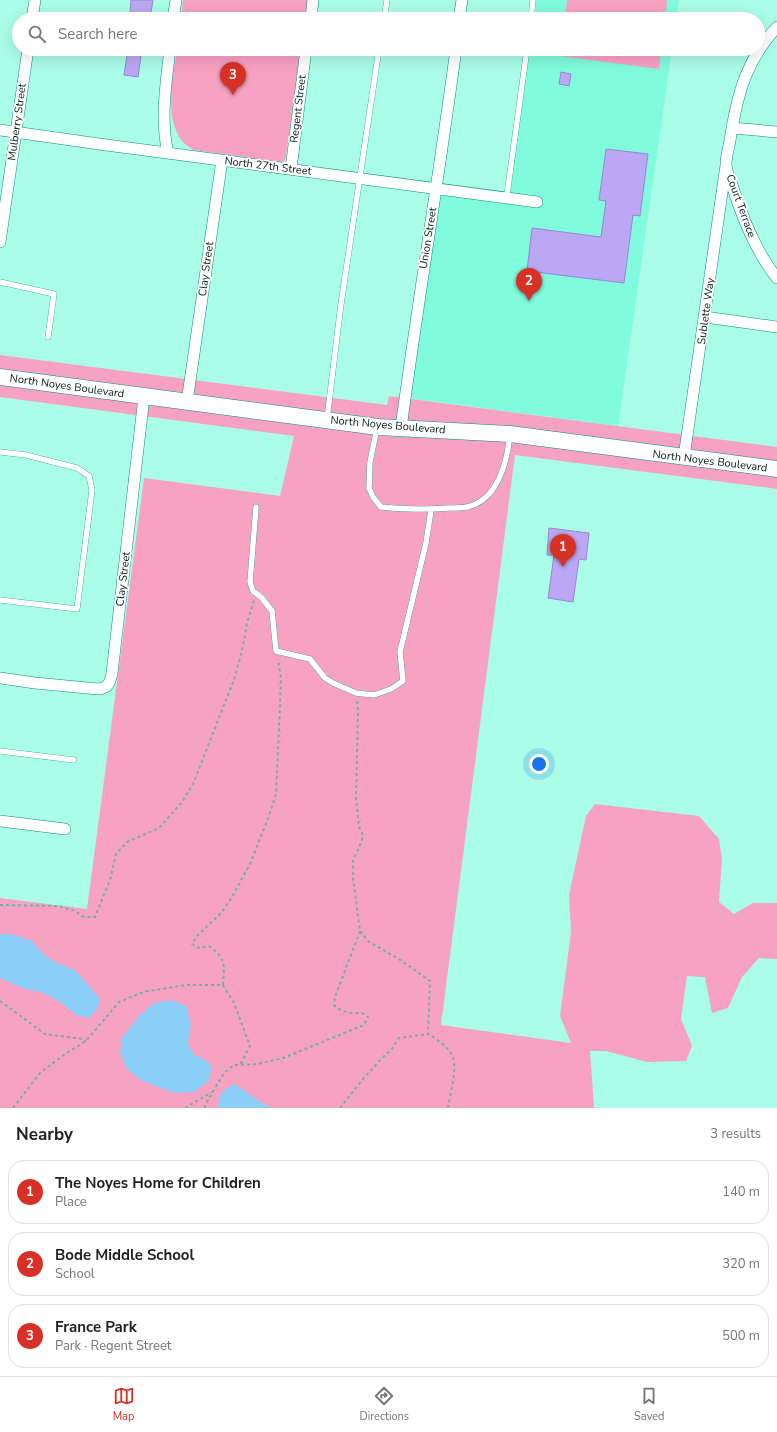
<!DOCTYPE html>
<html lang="en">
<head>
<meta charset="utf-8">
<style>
  :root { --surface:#fff; --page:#f2f2f2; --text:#202124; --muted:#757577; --line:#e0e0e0; --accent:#d93025 }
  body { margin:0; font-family:"Nunito Sans",sans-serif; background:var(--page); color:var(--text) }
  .you { position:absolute; left:539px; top:764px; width:14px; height:14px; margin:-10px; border:3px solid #fff; border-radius:50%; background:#1a73e8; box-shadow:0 0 0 6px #1a73e833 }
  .badge { display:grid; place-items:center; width:26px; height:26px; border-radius:50%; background:var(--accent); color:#fff; font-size:13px; font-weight:700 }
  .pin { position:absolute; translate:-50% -33px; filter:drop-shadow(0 1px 2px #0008) }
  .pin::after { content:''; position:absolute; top:21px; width:14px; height:12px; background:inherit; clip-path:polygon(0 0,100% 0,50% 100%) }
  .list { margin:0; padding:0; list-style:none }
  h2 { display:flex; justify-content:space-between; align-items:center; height:52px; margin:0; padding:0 16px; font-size:17px }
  h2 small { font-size:13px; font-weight:400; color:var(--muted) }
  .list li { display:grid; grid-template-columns:26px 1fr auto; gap:12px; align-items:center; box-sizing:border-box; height:64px; margin:0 8px 8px; padding:0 8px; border:1px solid var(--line); border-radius:16px }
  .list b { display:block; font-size:15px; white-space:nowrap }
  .list p { margin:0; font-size:13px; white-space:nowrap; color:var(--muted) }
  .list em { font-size:13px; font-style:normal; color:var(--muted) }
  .icon { flex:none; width:22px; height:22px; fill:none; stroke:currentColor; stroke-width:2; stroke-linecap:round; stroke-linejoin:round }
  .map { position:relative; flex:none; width:777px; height:1108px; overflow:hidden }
  .search { position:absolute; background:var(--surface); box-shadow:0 4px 16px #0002; left:12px; right:12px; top:12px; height:44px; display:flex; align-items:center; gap:10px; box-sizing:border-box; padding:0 14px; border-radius:22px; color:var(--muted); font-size:15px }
  .sheet { height:268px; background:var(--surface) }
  nav { display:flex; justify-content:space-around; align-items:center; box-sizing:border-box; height:56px; border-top:1px solid var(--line); background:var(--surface); font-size:11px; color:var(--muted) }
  nav a { display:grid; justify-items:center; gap:2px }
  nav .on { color:var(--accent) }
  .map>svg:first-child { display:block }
</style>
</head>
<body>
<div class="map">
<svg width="777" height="1108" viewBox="0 0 777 1108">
  <rect width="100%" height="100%" fill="#aafde7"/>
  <!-- built -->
  <path fill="#81fbde" d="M536 0H679L676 19H534Z
    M529 49H672L618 426 408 398 439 198 446 195 508 203Z"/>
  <!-- green -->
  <path fill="#f8a2c2" d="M183 0H309L306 19H181Z
    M567 0H667L665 19H565Z
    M177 49H302L285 161 279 162 194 150C190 148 185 145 182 141 163 115 173 79 177 49Z
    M561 49H661L659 69 560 56Z
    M0 355 387 405 389 396 777 447V489L515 455 441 1025 571 1043 560 1016 571 932 569 895 586 816 595 804 699 816 719 839 722 859 719 902 734 914 753 903H777V959L759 958 742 977 728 1008 712 1013 705 977 687 976 681 1019 692 1046 686 1061 647 1062 606 1051H590L594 1107 597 1108H0V898L87 909 144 478 280 496 294 436 0 397Z"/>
  <!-- water -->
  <path fill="#8cd0f9" d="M0 934H12L32 941 44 955 57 963 75 970 100 999 98 1008 89 1018 76 1015 63 1004 44 993 22 988 0 978Z
    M172 1000 186 1006 191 1024 188 1043 193 1054 203 1059 211 1065 210 1080 194 1092 175 1093 142 1081 126 1068 120 1052 122 1038 139 1016 154 1003Z
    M235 1084 265 1105 273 1108H218C219 1093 222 1090 235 1084Z"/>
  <!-- building -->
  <path fill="#bba8f4" stroke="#9986cf" d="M131 0H153L150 19H131V14L130 13Z
    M128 49H142L138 77 124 75Z
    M561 72 571 74 569 86 559 84Z
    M606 149 648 154 640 216 633 215 624 283 527 271 532 228 601 237 606 201 599 200Z
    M549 528 589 533 586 560 579 559 573 602 548 598 554 555H547Z"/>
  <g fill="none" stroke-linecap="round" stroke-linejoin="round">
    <defs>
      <path id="lane" d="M384 19 387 0
        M531 19 533 0
        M505 198 507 195 527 49
        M0 282 54 294 48 337
        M327 419 341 304 379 49
        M377 428 370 462 369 488 373 497 381 507C404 509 426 510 449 508 455 508 461 508 467 507 499 500 507 461 510 435
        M0 452 26 455 77 468 89 476 92 490 77 609 0 600
        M256 507 250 582 253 591 262 598 272 611 276 651 310 659 325 678 333 683 356 693 374 695 391 689 403 681 400 652 426 543 431 510
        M0 751 74 760"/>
      <path id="street" d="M32 19 35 0
        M173 19 176 0
        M311 19 313 0
        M459 19 462 0
        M777 27C747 59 738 92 731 134 730 144 726 155 726 164 726 171 730 179 732 185 742 217 755 251 777 278
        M732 128 777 132
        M0 130 99 144 537 202
        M168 153C160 119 166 84 170 49
        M291 169 306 49
        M0 242 28 49
        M705 317 777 327
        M187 402 222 160
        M401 428C418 301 439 176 456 49
        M684 457 726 165
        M0 678 35 683 98 689C109 688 110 682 112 673L144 397
        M0 821 65 829"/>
      <path id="secondary" d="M0 377 378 427 510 434 777 469"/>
    </defs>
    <!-- lane casing -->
    <use href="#lane" stroke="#038f78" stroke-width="6"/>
    <!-- street casing -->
    <use href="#street" stroke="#038f78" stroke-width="12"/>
    <!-- secondary casing -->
    <use href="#secondary" stroke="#038f78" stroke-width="17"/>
    <!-- path -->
    <path stroke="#72b0a0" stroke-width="2" stroke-dasharray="3 3" stroke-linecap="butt" d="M357 701 358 710 356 798 359 827 363 835 361 843 353 860V878L360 931 368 941 402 961 430 981 428 1034C437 1039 450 1048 453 1058 457 1071 450 1094 448 1108
      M0 905 59 906 75 911 84 917H95L110 880 116 854 127 842 159 828 182 802 193 784 235 677 243 646 247 623 254 600
      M223 985 234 1003 250 1046 240 1065
      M0 1001 45 1034 83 1039 86 1041
      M13 1108 40 1073 65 1054 86 1041 119 1002 143 992 186 985H223C224 965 227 959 209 946L199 948 192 944 197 936 222 912 232 897 250 864 269 816 276 794 280 706 281 678 278 659
      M185 1108 212 1092
      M205 1108V1105L224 1073 234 1065 258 1064 283 1058 364 1025 368 1017 362 1013C352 1013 341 1013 334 1005L335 997 360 931
      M340 1108 363 1079 381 1059 391 1050 399 1038 428 1034"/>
    <!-- lane -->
    <use href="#lane" stroke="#fff" stroke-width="5.5"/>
    <!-- street -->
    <use href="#street" stroke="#fff" stroke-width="11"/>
    <!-- secondary -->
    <use href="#secondary" stroke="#fff" stroke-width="16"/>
  </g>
  <g text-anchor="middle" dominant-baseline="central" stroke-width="3.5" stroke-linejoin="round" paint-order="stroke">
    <!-- street labels -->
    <g font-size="11" fill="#041c16" stroke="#fff">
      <text transform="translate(298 109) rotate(-83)">Regent Street</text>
      <text transform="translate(17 122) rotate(-82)">Mulberry Street</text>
      <text transform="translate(268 166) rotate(7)">North 27th Street</text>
      <text transform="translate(741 206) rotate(70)">Court Terrace</text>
      <text transform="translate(428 238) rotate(-81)">Union Street</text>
      <text transform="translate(206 269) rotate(-82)">Clay Street</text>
      <text transform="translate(706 311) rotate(-82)">Sublette Way</text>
      <text transform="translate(67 386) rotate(8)">North Noyes Boulevard</text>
      <text transform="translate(388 425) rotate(5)">North Noyes Boulevard</text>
      <text transform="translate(710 461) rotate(7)">North Noyes Boulevard</text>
      <text transform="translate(123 579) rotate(-83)">Clay Street</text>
    </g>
  </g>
</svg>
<div class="you"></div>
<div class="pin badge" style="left:563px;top:567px">1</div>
<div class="pin badge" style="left:529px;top:301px">2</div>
<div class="pin badge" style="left:233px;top:95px">3</div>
<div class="search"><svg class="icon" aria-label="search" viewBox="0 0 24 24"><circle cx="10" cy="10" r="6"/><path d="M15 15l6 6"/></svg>Search here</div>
</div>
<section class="sheet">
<h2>Nearby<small>3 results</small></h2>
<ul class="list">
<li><span class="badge">1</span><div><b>The Noyes Home for Children</b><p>Place</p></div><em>140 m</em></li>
<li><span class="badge">2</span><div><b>Bode Middle School</b><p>School</p></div><em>320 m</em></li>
<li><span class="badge">3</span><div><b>France Park</b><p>Park · Regent Street</p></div><em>500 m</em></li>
</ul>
</section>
<nav>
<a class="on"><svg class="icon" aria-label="map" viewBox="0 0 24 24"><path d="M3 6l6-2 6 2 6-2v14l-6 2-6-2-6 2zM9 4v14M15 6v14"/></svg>Map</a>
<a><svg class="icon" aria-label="directions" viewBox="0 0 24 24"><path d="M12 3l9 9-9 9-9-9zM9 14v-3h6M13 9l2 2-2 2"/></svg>Directions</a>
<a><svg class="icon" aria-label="saved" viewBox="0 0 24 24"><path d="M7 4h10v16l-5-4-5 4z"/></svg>Saved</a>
</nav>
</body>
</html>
